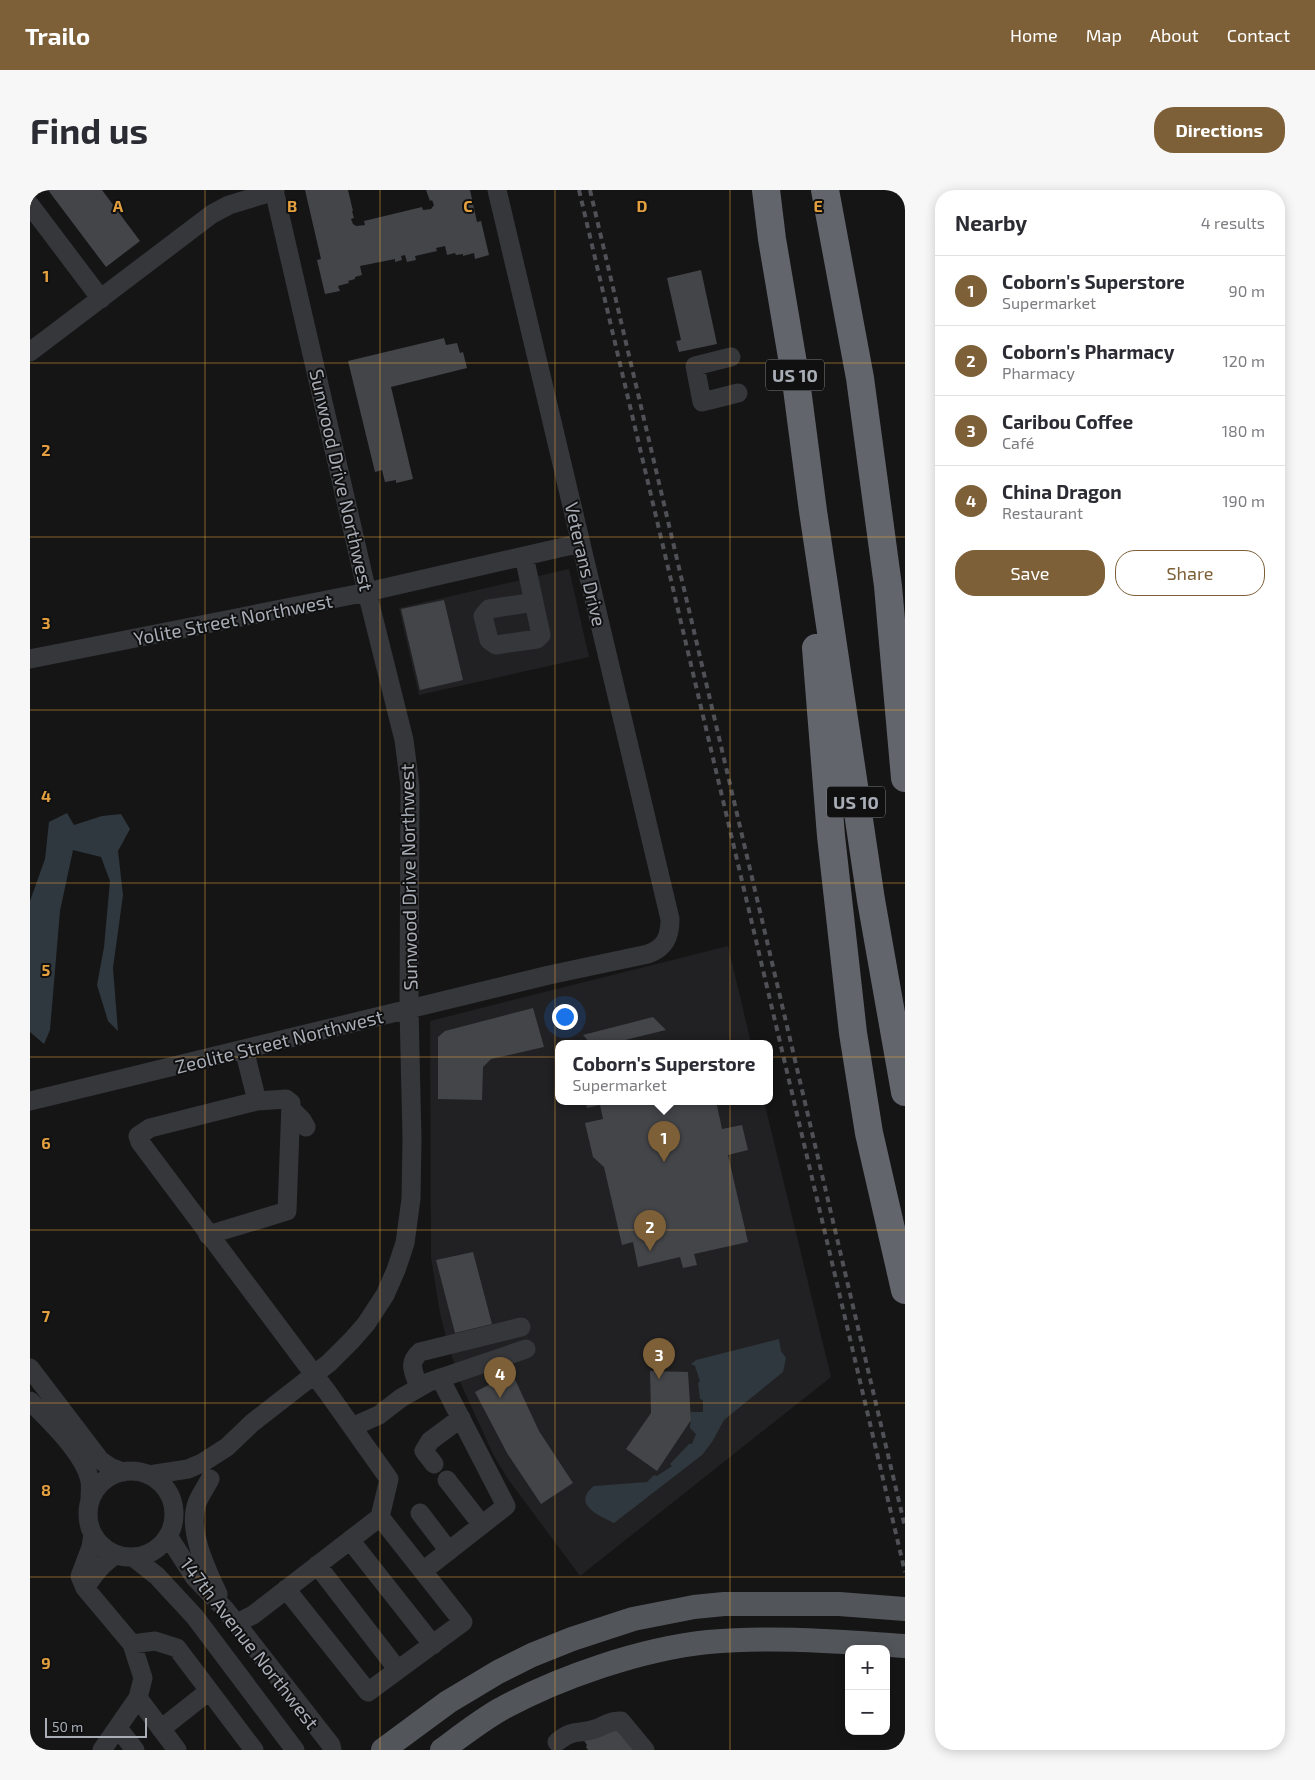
<!DOCTYPE html>
<html lang="en">
<head>
<meta charset="utf-8">
<style>
  :root { --surface:#fff; --page:#f7f7f7; --text:#2b2b33; --muted:#7c7c81; --line:#e1e1e2; --accent:#7e6038 }
  body { margin:0; font-family:"Exo 2",sans-serif; background:var(--page); color:var(--text) }
  .controls { position:absolute; right:15px; bottom:15px; display:grid; overflow:hidden; border-radius:10px; box-shadow:0 2px 12px #0003 }
  .controls button { width:45px; height:45px; display:grid; place-items:center; padding:0; border:0; border-bottom:1px solid var(--line); background:var(--surface); color:var(--text); font:25px sans-serif }
  .scale { position:absolute; left:15px; bottom:12px; width:102px; box-sizing:border-box; padding-left:5px; border:2px solid #a8adb6; border-top:0; font-size:14px; line-height:18px; white-space:nowrap; color:#a8adb6; -webkit-text-stroke:4px #101011; paint-order:stroke }
  .you { position:absolute; left:534px; top:826px; width:18px; height:18px; margin:-12px; border:4px solid #fff; border-radius:50%; background:#1a73e8; box-shadow:0 0 0 8px #1a73e833 }
  .badge { display:grid; place-items:center; width:32px; height:32px; border-radius:50%; background:var(--accent); color:#fff; font-size:16px; font-weight:700 }
  .pin { position:absolute; translate:-50% -41px; filter:drop-shadow(0 1px 2px #0008) }
  .pin::after { content:''; position:absolute; top:26px; width:18px; height:15px; background:inherit; clip-path:polygon(0 0,100% 0,50% 100%) }
  .popup { position:absolute; left:525px; top:850px; width:218px; height:65px; box-sizing:border-box; display:grid; place-content:center; border-radius:10px; background:var(--surface); filter:drop-shadow(0 1px 4px #0005); font-size:16px; white-space:nowrap; color:var(--muted) }
  .popup b { font-size:19px; color:var(--text) }
  .popup::after { content:''; position:absolute; left:50%; top:100%; margin-left:-10px; border:10px solid transparent; border-top-color:var(--surface) }
  .list { margin:0; padding:0; list-style:none }
  h2 { display:flex; justify-content:space-between; align-items:center; height:65px; margin:0; padding:0 20px; font-size:21px }
  h2 small { font-size:16px; font-weight:400; color:var(--muted) }
  .list li { display:grid; grid-template-columns:32px 1fr auto; gap:15px; align-items:center; box-sizing:border-box; height:70px; padding:0 20px; border-top:1px solid var(--line) }
  .list b { display:block; font-size:19px; white-space:nowrap }
  .list p { margin:0; font-size:16px; white-space:nowrap; color:var(--muted) }
  .list em { font-size:16px; font-style:normal; color:var(--muted) }
  .actions { display:flex; gap:10px; padding:15px 20px }
  .actions a { flex:1; padding:11px 0; border:1px solid var(--accent); border-radius:20px; text-align:center; font-size:18px; color:var(--accent) }
  .actions .main { background:var(--accent); color:#fff }
  .map { position:relative; flex:none; width:875px; height:1560px; overflow:hidden; border-radius:20px }
  header { display:flex; align-items:center; gap:30px; box-sizing:border-box; height:70px; padding:0 25px; background:var(--accent); color:#fff }
  header strong { font-size:24px }
  nav { display:flex; gap:28px; margin-inline-start:auto; font-size:18px }
  .intro { display:flex; align-items:center; justify-content:space-between; box-sizing:border-box; height:120px; padding:0 30px }
  h1 { margin:0; font-size:35px }
  .button { padding:12px 22px; border-radius:20px; background:var(--accent); color:#fff; font-size:18px; font-weight:700 }
  main { display:flex; gap:30px; padding:0 30px }
  aside { flex:1; background:var(--surface); border-radius:20px; box-shadow:0 2px 12px #0003 }
  .map>svg:first-child { display:block }
</style>
</head>
<body>
<header>
<strong>Trailo</strong>
<nav><a>Home</a><a>Map</a><a>About</a><a>Contact</a></nav>
</header>
<div class="intro"><h1>Find us</h1><a class="button">Directions</a></div>
<main>
<div class="map">
<svg width="875" height="1560" viewBox="0 0 875 1560">
  <rect width="100%" height="100%" fill="#151516"/>
  <!-- built -->
  <path fill="#212123" d="M539 379 559 467 389 505 369 418Z
    M698 756 721 853H529V911H734L801 1187 550 1386 478 1289 464 1266 430 1192 417 1151 410 1123 401 1068 400 831Z"/>
  <!-- water -->
  <path fill="#2f383e" d="M37 623 44 635 72 626 91 624 100 639 88 661 93 705 83 778 88 841 78 831 67 795 74 757 80 691 71 667 43 660 30 721 20 840 14 854 0 842V711L15 669 19 632Z
    M749 1149 751 1161 756 1168 753 1182 694 1230 682 1252 672 1265 584 1333C569 1326 541 1314 564 1296L617 1292 624 1285 627 1286 642 1276 640 1274 659 1254H662L666 1244 660 1238 661 1222H673V1210L670 1209 668 1193 670 1191 665 1176 661 1174 666 1170Z"/>
  <!-- building -->
  <path fill="#444549" d="M18 0H72L110 51 76 77Z
    M275 0H318L323 21H322L324 28 321 29 323 34 326 36 335 35 334 31 392 17 393 20 401 19 404 15 402 10 400 11 396 0H440L447 32 451 31 459 65 445 69 444 63 433 66V64L426 65 425 63 417 65 415 56 406 58 407 61 385 66 386 70 377 72 375 65 371 66 372 70 365 72V69L330 76 332 85 325 87V89L318 91 319 93 308 96 310 101 295 104 287 70 291 69Z
    M671 80 687 154 649 162 646 151 651 150 637 88Z
    M414 148 416 155 427 153 430 163 433 162 437 178 361 197 383 289 366 293V290L355 292 352 280 345 282 318 171Z
    M414 410 433 490 390 500 371 419Z
    M503 818 514 857 461 869 453 877 452 910 408 909V847L415 841Z
    M623 827 636 840 583 853H560L553 845Z
    M555 911H686L692 939 712 935 718 960 698 965 718 1052 664 1064 667 1075 653 1078 650 1067 608 1077 603 1052 592 1055 574 977 563 967 555 933 573 929 570 915 557 918Z
    M443 1062 462 1134 425 1143 406 1070Z
    M620 1181 658 1182 661 1230 627 1281 596 1259 621 1223Z
    M482 1183 509 1241 543 1293 511 1314 477 1263 445 1202Z
    M584 1537 605 1560H558L556 1557 557 1555 553 1549Z"/>
  <g fill="none" stroke-linecap="round" stroke-linejoin="round">
    <!-- minor -->
    <path stroke="#36373b" stroke-width="19" d="M0 15 71 109
      M0 162 182 24 199 15 245 1
      M701 167 665 176 672 212 708 203
      M494 366 511 445 507 449 466 455 459 450 453 426 459 419 504 412
      M0 469 337 402 551 353
      M214 859 227 911 120 938 108 946 110 952 298 1203 359 1289 350 1327 433 1432 338 1502 256 1399
      M0 911 519 785 618 764C635 758 640 747 640 729L467 0
      M261 919 272 930 276 937
      M178 1045 257 1021 261 913 256 909 227 911
      M0 1178 70 1270 80 1277 93 1282
      M389 1197C384 1182 377 1174 390 1162L491 1137
      M0 1211C19 1230 55 1264 60 1291 61 1297 60 1304 60 1310
      M322 1237 349 1225 371 1208 399 1192 496 1159
      M404 1274 394 1261 400 1251 431 1228
      M58 1324a43 43 0 1 1 86 0a43 43 0 1 1-86 0Z
      M119 1285 158 1279 172 1273 197 1257 222 1233 299 1173 322 1150 336 1134 355 1105 366 1080 375 1053 381 1009 382 949 379 819 380 596 374 550 337 402 244 0
      M180 1289C176 1297 170 1305 167 1313 157 1340 177 1380 188 1404
      M417 1290 452 1335
      M390 1323 419 1361
      M63 1344 61 1357 50 1386 55 1398 102 1454 113 1488 108 1508 72 1560
      M138 1346 165 1388 195 1419 301 1555 302 1560
      M320 1350 403 1455
      M103 1367 127 1386 165 1427 265 1560
      M287 1375 368 1480
      M393 1381 476 1316 410 1188
      M55 1398C64 1385 72 1373 86 1365
      M207 1433 223 1425 350 1327
      M102 1454 125 1451 147 1458 224 1560
      M108 1508 147 1560
      M88 1538 105 1560
      M131 1539 179 1501
      M527 1552C544 1538 548 1545 565 1539 574 1536 581 1530 591 1531L615 1560"/>
    <!-- major -->
    <path stroke="#52555a" stroke-width="24" d="M353 1560 418 1512 468 1482 502 1465 542 1449 603 1429 664 1417 694 1414H809L875 1419
      M412 1560C431 1546 450 1531 471 1519 530 1487 611 1459 678 1452 744 1446 810 1452 875 1456"/>
    <!-- highway -->
    <path stroke="#62666c" stroke-width="28" d="M736 0 742 49 766 191 783 321 841 710 875 902
      M795 0 830 188 858 396 875 588
      M786 458 801 646 823 843 839 943 875 1100"/>
    <!-- rail -->
    <path stroke="#4f5156" stroke-width="4" stroke-dasharray="6 5" stroke-linecap="butt" d="M549 0 875 1382
      M560 0 875 1337"/>
  </g>
  <!-- grid -->
  <path fill="none" stroke="#e4a03f" stroke-width="1" stroke-opacity="0.55" d="M175 0V1560M350 0V1560M525 0V1560M700 0V1560M0 173H875M0 347H875M0 520H875M0 693H875M0 867H875M0 1040H875M0 1213H875M0 1387H875"/>
  <g text-anchor="middle" dominant-baseline="central" stroke-width="4" stroke-linejoin="round" paint-order="stroke">
    <!-- shield labels -->
    <g fill="#101011" stroke="#7a7e84" stroke-width="1">
      <rect x="736" y="169.5" width="58" height="31" rx="4"/>
      <rect x="797" y="596.5" width="58" height="31" rx="4"/>
    </g>
    <g font-size="18" font-weight="bold" fill="#a8adb6">
      <text x="765" y="185">US 10</text>
      <text x="826" y="612">US 10</text>
    </g>
    <!-- street labels -->
    <g font-size="19" fill="#a8adb6" stroke="#101011">
      <text transform="translate(312 290) rotate(77)">Sunwood Drive Northwest</text>
      <text transform="translate(556 374) rotate(77)">Veterans Drive</text>
      <text transform="translate(203 429) rotate(-11)">Yolite Street Northwest</text>
      <text transform="translate(378 687) rotate(-91)">Sunwood Drive Northwest</text>
      <text transform="translate(249 851) rotate(-14)">Zeolite Street Northwest</text>
      <text transform="translate(220 1453) rotate(52)">147th Avenue Northwest</text>
    </g>
  </g>
  <g font-size="16" text-anchor="middle" font-weight="bold" fill="#e4a03f" stroke="#101011" stroke-width="4" stroke-linejoin="round" paint-order="stroke">
    <text x="88" y="22">A</text>
    <text x="262" y="22">B</text>
    <text x="438" y="22">C</text>
    <text x="612" y="22">D</text>
    <text x="788" y="22">E</text>
    <text x="16" y="92">1</text>
    <text x="16" y="266">2</text>
    <text x="16" y="439">3</text>
    <text x="16" y="612">4</text>
    <text x="16" y="786">5</text>
    <text x="16" y="959">6</text>
    <text x="16" y="1132">7</text>
    <text x="16" y="1306">8</text>
    <text x="16" y="1479">9</text>
  </g>
</svg>
<div class="controls">
<button>+</button>
<button>−</button>
</div>
<div class="scale">50 m</div>
<div class="you"></div>
<div class="pin badge" style="left:634px;top:972px">1</div>
<div class="popup"><b>Coborn's Superstore</b>Supermarket</div>
<div class="pin badge" style="left:620px;top:1061px">2</div>
<div class="pin badge" style="left:629px;top:1189px">3</div>
<div class="pin badge" style="left:470px;top:1208px">4</div>
</div>
<aside>
<h2>Nearby<small>4 results</small></h2>
<ul class="list">
<li><span class="badge">1</span><div><b>Coborn's Superstore</b><p>Supermarket</p></div><em>90 m</em></li>
<li><span class="badge">2</span><div><b>Coborn's Pharmacy</b><p>Pharmacy</p></div><em>120 m</em></li>
<li><span class="badge">3</span><div><b>Caribou Coffee</b><p>Café</p></div><em>180 m</em></li>
<li><span class="badge">4</span><div><b>China Dragon</b><p>Restaurant</p></div><em>190 m</em></li>
</ul>
<div class="actions"><a class="main">Save</a><a>Share</a></div>
</aside>
</main>
</body>
</html>
